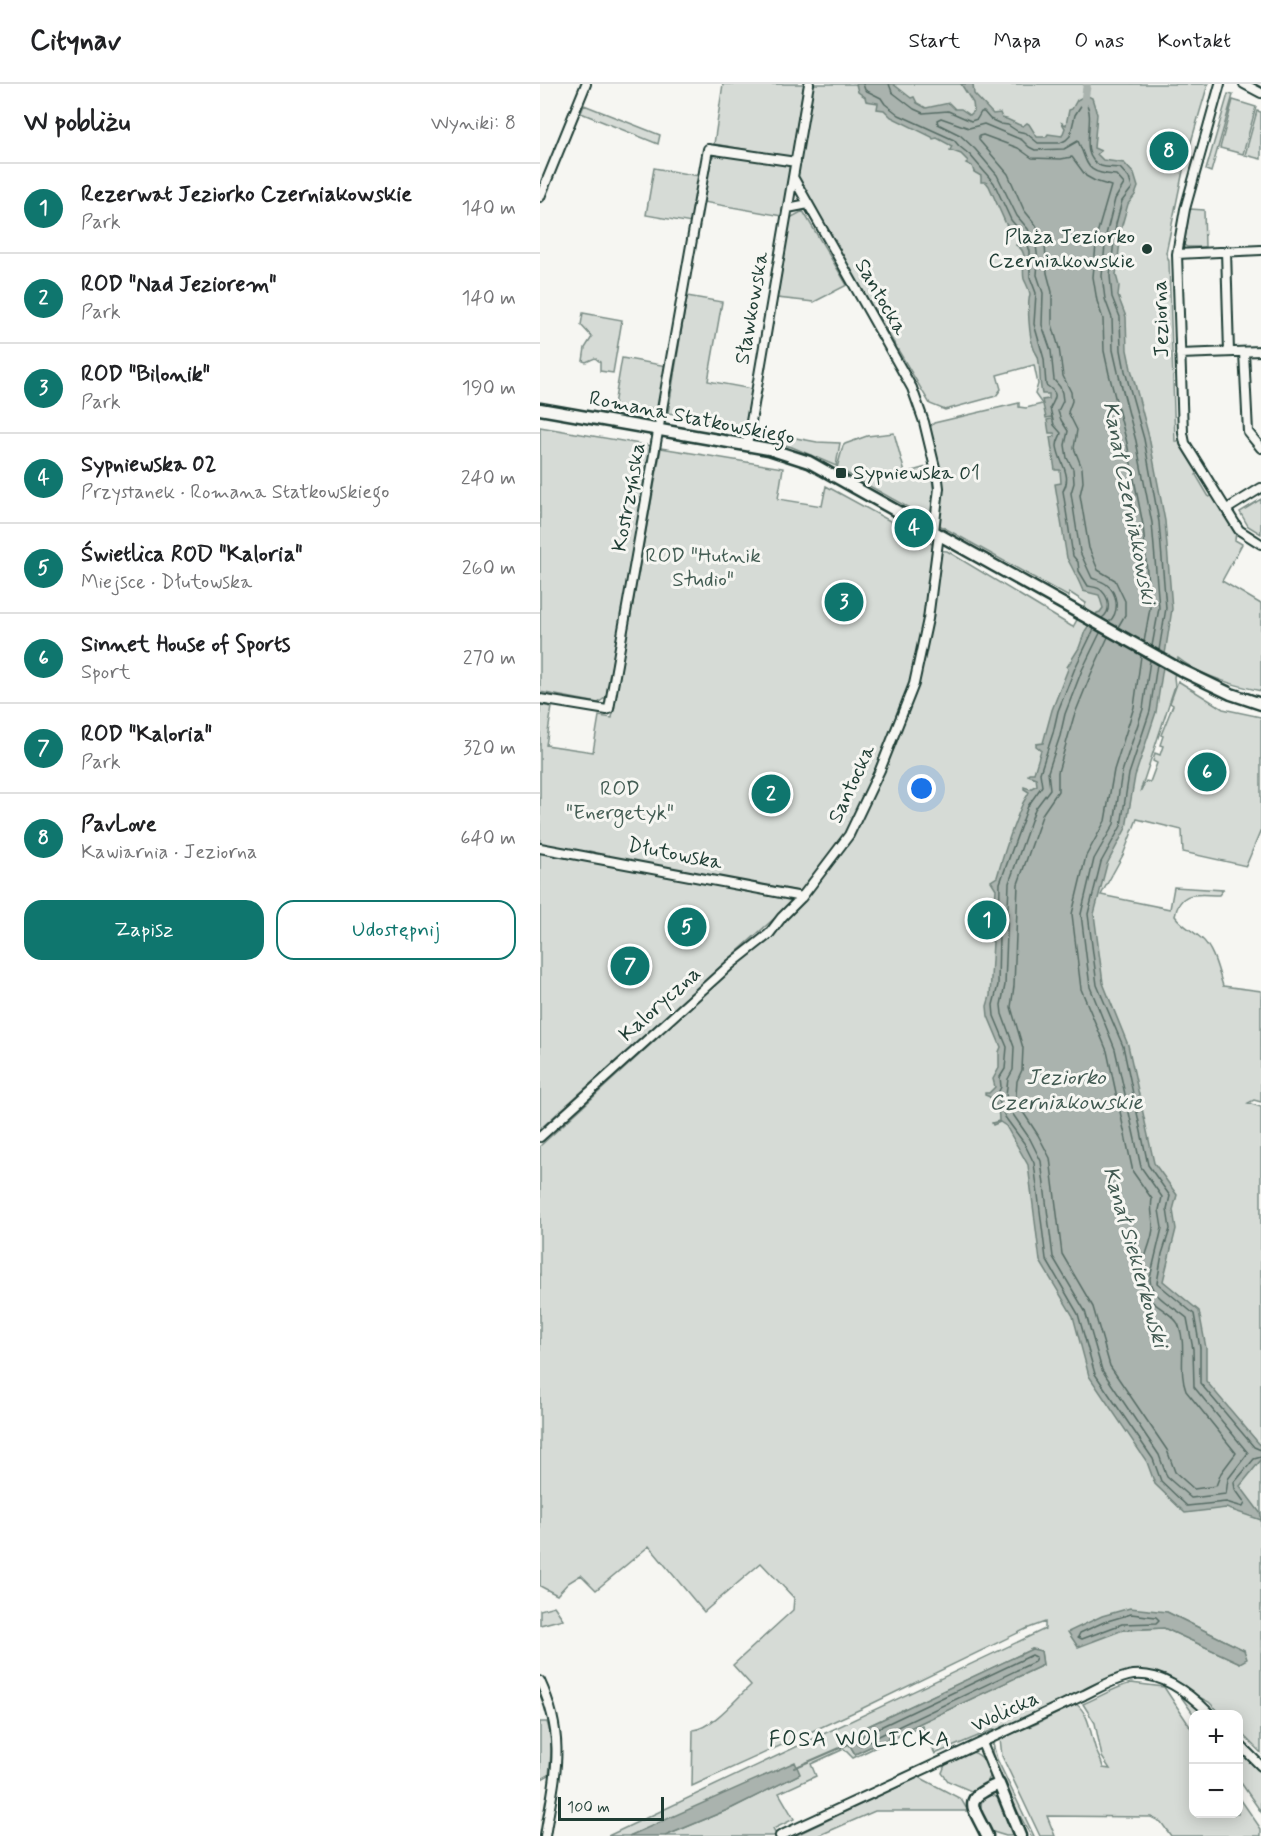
<!DOCTYPE html>
<html lang="pl">
<head>
<meta charset="utf-8">
<style>
  :root { --surface:#fff; --page:#f6f6f6; --text:#202124; --muted:#757577; --line:#e0e0e0; --accent:#0f766e }
  body { margin:0; font-family:Mynerve,sans-serif; background:var(--page); color:var(--text) }
  .controls { position:absolute; right:18px; bottom:18px; display:grid; overflow:hidden; border-radius:12px; box-shadow:0 3px 15px #0003 }
  .controls button { width:54px; height:54px; display:grid; place-items:center; padding:0; border:0; border-bottom:2px solid var(--line); background:var(--surface); color:var(--text); font:30px sans-serif }
  .scale { position:absolute; left:18px; bottom:15px; width:106px; box-sizing:border-box; padding-left:6px; border:3px solid #1f3d34; border-top:0; font-size:16px; line-height:21px; white-space:nowrap; color:#1f3d34; -webkit-text-stroke:4px #f6f6f2; paint-order:stroke }
  .you { position:absolute; left:382px; top:705px; width:21px; height:21px; margin:-15px; border:4px solid #fff; border-radius:50%; background:#1a73e8; box-shadow:0 0 0 9px #1a73e833 }
  .badge { display:grid; place-items:center; width:39px; height:39px; border-radius:50%; background:var(--accent); color:#fff; font-size:20px; font-weight:700 }
  .pin { position:absolute; translate:-50% -50%; border:3px solid #fff; box-shadow:0 2px 6px #0006 }
  .list { margin:0; padding:0; list-style:none }
  h2 { display:flex; justify-content:space-between; align-items:center; height:78px; margin:0; padding:0 24px; font-size:26px }
  h2 small { font-size:20px; font-weight:400; color:var(--muted) }
  .list li { display:grid; grid-template-columns:39px 1fr auto; gap:18px; align-items:center; box-sizing:border-box; height:90px; padding:0 24px; border-top:2px solid var(--line) }
  .list b { display:block; font-size:22px; white-space:nowrap }
  .list p { margin:0; font-size:20px; white-space:nowrap; color:var(--muted) }
  .list em { font-size:20px; font-style:normal; color:var(--muted) }
  .actions { display:flex; gap:12px; padding:18px 24px }
  .actions a { flex:1; padding:14px 0; border:2px solid var(--accent); border-radius:18px; text-align:center; font-size:21px; color:var(--accent) }
  .actions .main { background:var(--accent); color:#fff }
  .map { position:relative; flex:none; width:721px; height:1752px; overflow:hidden }
  header { display:flex; align-items:center; gap:36px; box-sizing:border-box; height:84px; padding:0 30px; background:var(--surface); border-bottom:2px solid var(--line) }
  header strong { font-size:28px }
  nav { display:flex; gap:33px; margin-inline-start:auto; font-size:21px }
  main { display:flex }
  aside { flex:1; background:var(--surface) }
  .map>svg:first-child { display:block }
</style>
</head>
<body>
<header>
<strong>Citynav</strong>
<nav><a>Start</a><a>Mapa</a><a>O nas</a><a>Kontakt</a></nav>
</header>
<main>
<aside>
<h2>W pobliżu<small>Wyniki: 8</small></h2>
<ul class="list">
<li><span class="badge">1</span><div><b>Rezerwat Jeziorko Czerniakowskie</b><p>Park</p></div><em>140 m</em></li>
<li><span class="badge">2</span><div><b>ROD &quot;Nad Jeziorem&quot;</b><p>Park</p></div><em>140 m</em></li>
<li><span class="badge">3</span><div><b>ROD &quot;Bilonik&quot;</b><p>Park</p></div><em>190 m</em></li>
<li><span class="badge">4</span><div><b>Sypniewska 02</b><p>Przystanek · Romana Statkowskiego</p></div><em>240 m</em></li>
<li><span class="badge">5</span><div><b>Świetlica ROD &quot;Kaloria&quot;</b><p>Miejsce · Dłutowska</p></div><em>260 m</em></li>
<li><span class="badge">6</span><div><b>Sinnet House of Sports</b><p>Sport</p></div><em>270 m</em></li>
<li><span class="badge">7</span><div><b>ROD &quot;Kaloria&quot;</b><p>Park</p></div><em>320 m</em></li>
<li><span class="badge">8</span><div><b>PavLove</b><p>Kawiarnia · Jeziorna</p></div><em>640 m</em></li>
</ul>
<div class="actions"><a class="main">Zapisz</a><a>Udostępnij</a></div>
</aside>
<div class="map">
<svg width="721" height="1752" viewBox="0 0 721 1752">
  <rect width="100%" height="100%" fill="#f6f6f2"/>
  <filter id="ink" filterUnits="userSpaceOnUse"><feTurbulence type="fractalNoise" baseFrequency=".0167" numOctaves="2"/><feDisplacementMap in="SourceGraphic" scale="12" xChannelSelector="R" yChannelSelector="G"/><feConvolveMatrix kernelMatrix="1 2 1 2 8 2 1 2 1" color-interpolation-filters="sRGB"/></filter>
  <g filter="url(#ink)">
    <!-- green -->
    <path fill="#d6dbd6" stroke="#7a8c85" stroke-width="1.5" fill-rule="evenodd" d="M183 0H264L252 71 250 73 174 60Z
      M268 0H668L644 82 626 169 629 177 635 357H641L660 388 656 391 669 413 674 411 696 447 695 456 702 460 682 497 721 520V607C693 601 660 592 638 574L634 593 635 602 600 708 606 697 610 698 617 679 613 677 615 669 620 671 623 662 620 661 623 652 621 651 633 621 630 619 638 597 683 625 721 633V746L706 782 643 768 642 746 597 735 583 771 561 811 630 825 634 803 683 806 679 811C657 811 640 805 635 832 642 842 652 846 661 854 674 865 678 887 683 902L721 907V1018L714 1016 708 1019 721 1023V1669L699 1647 698 1630H681L669 1618 613 1589 593 1587 567 1596 457 1648 455 1645 395 1670 382 1641 313 1674 304 1665 271 1680 276 1692 239 1709 254 1735 233 1745 236 1751 233 1752H125L192 1724 260 1690 89 1752H68L505 1545V1538L486 1545 323 1624 152 1702 153 1646C172 1644 197 1614 211 1601L193 1581 253 1526 254 1514 221 1479 164 1528 109 1462 56 1506 41 1491 28 1499 17 1511 0 1502V1062L120 952 118 949 250 828 259 823 312 749 375 611 391 539 397 466 407 467 531 542 533 543 546 519 529 508V513L399 441 401 388 389 354 390 343 394 339 479 319V323L486 324 502 320 495 310 498 300 494 281 457 291 461 305 456 312 405 326 390 320 254 90ZM627 1528 704 1566 700 1579 624 1544 583 1546ZM492 1565 501 1567 503 1581 315 1670 309 1660V1651Z
      M688 10 693 11 671 88 666 86Z
      M693 16 716 23 703 70 680 64Z
      M44 21 120 51 118 60 41 29Z
      M717 27 721 28V75L705 71Z
      M177 70 249 81 250 95 242 132 163 118 169 78 172 73Z
      M114 84 159 92 151 139 106 131Z
      M650 125 664 126 665 163H647L644 161Z
      M263 127 307 201 274 218 237 214 250 134Z
      M147 212 182 218 168 297 212 305 206 343 128 329Z
      M43 229 82 236 73 289 60 287V278L55 274 46 278 43 277 45 264 52 253 41 241Z
      M82 274 127 282 119 325 112 324 106 327 74 321Z
      M0 343 112 362 66 613 58 619 0 608Z
      M213 346 277 358 300 359 296 382 252 363 212 353Z
      M354 349 365 389 390 382 395 415 391 433H385L297 384 303 362 305 360 327 352Z
      M121 364 243 384 238 415 282 422 286 402 394 461 390 493 391 499 375 580 363 621 309 744 263 808 54 770V768L49 767V769L0 761V621L12 623 6 661 53 668 59 632 72 634Z
      M721 415V450L708 442 700 428Z
      M0 766 257 814 0 1045Z
      M14 1522 23 1535 0 1541V1526Z
      M591 1599 624 1603 653 1647 654 1730H698L699 1713 721 1745V1752H631L621 1738 611 1733 507 1732 515 1752H500L462 1672 460 1654 496 1640 536 1620C550 1630 550 1650 556 1666 558 1672 562 1677 563 1684L570 1685 562 1673 555 1639 543 1620C559 1613 574 1604 591 1599Z
      M637 1607 665 1630 654 1631Z
      M0 1638H7C13 1655 11 1673 9 1691L0 1696Z
      M453 1660 457 1675 494 1752H491L474 1721 452 1669Z
      M698 1663 721 1687V1728L699 1696Z
      M432 1668C444 1671 448 1681 450 1692L448 1697 431 1707 408 1697 402 1689 405 1681Z
      M379 1693 421 1715 428 1727H335L278 1752H254Z
      M451 1711C467 1714 472 1738 477 1752H466L450 1747C444 1736 439 1728 442 1716Z"/>
    <!-- water -->
    <path fill="#aab3ae" stroke="#72847d" stroke-width="1.5" d="M316 0H353L371 14 374 13 377 19 386 24 409 19 415 25H421L430 31 434 27 433 19 421 0H433L434 10 453 30 460 29 462 34C471 35 474 40 483 42L487 39 489 40 497 53H506L508 50 522 52 525 44 522 39 526 41 529 26 532 25 537 16 546 11 552 14 557 30 554 64 561 67 557 70 563 76 584 79 594 90 598 103 595 111 588 120 582 141 576 191 579 202 578 212 586 233 587 266 591 285 609 353 625 437 632 525 616 628 595 692 586 744 567 780 554 830 563 899 588 961 614 1079 637 1111 633 1126 636 1145 623 1197 659 1227 666 1264V1297L721 1362V1376L700 1402 721 1430V1436L686 1424 645 1429 615 1400 607 1378 549 1292 533 1232 500 1177 488 1081 466 1042 460 1038 453 1041 452 1039 459 1037C459 1026 456 1014 445 1011V1009H449L455 1003 453 995 459 984V968L461 963 448 932 447 922 450 912 453 858 447 854 448 850 451 851 453 847 456 805 451 797 457 793C464 769 472 744 482 721 484 716 487 713 489 708L484 705V703L490 705 497 701 496 694 488 691 489 689H494L501 666 496 662V660L503 659 512 626 528 585 527 583 539 564 545 547 557 529 560 528 563 524 559 511 543 507C538 495 533 485 527 474L515 400 521 399 520 386H515L510 353 515 352 514 349H509L507 336 512 335V333L506 334 502 316 509 315V310H502C499 297 501 286 498 273 497 270 495 268 494 265 489 253 487 222 490 210 489 204 486 200 484 195 481 182 490 169 476 161L479 158 477 153 466 140 449 102 446 98H441V92L434 88 432 82 426 79 428 77 421 70 410 66 412 62 397 54 393 55 392 53 351 33 344 26 337 25 338 19 326 17 325 13 318 8Z
      M590 1524 627 1528 704 1566 707 1575 700 1579 624 1544 583 1546 538 1563 528 1548 562 1532Z
      M492 1565 501 1567 503 1581 315 1670 309 1660V1651Z
      M255 1678 260 1690 192 1724 125 1752H89Z"/>
    <!-- pier -->
    <path fill="#f6f6f2" d="M553 529 627 570 625 585 546 541Z"/>
    <g fill="none" stroke-linecap="round" stroke-linejoin="round">
      <!-- shore -->
      <path stroke="#576c65" stroke-width="1.5" d="M323 0 325 6 341 14 345 20 359 31 414 56 419 62 430 71 454 99 471 136 482 149 490 167V193L496 209 494 240 504 275 506 301C518 309 517 312 510 324L514 341 521 349C520 354 517 356 517 362 519 379 533 391 523 407L533 472 538 478 539 487 548 502C552 503 559 503 562 507 570 515 571 528 562 534
        M349 0 352 8 374 25 383 29 408 27 431 37 437 35 441 28H444L450 35 461 40 468 41 477 47 486 49 498 59H520L526 56 530 52 535 31 542 20 546 19C557 37 536 71 561 82 567 84 574 83 580 84L589 94 592 104 582 117 576 140 570 192 572 213 580 233 581 266 585 287 604 355 619 438 626 524 619 566
        M569 538C580 528 578 509 566 500 562 497 557 496 552 494L540 468 531 409 534 399 533 385 527 374 525 361 528 347 521 336 518 327 523 317 522 309 520 303 514 296 511 267 502 241 503 209 497 191 498 177 496 161 488 145 477 132 457 91 435 65 420 51 398 40 397 36 401 34 429 44 444 40 482 56 489 63 495 66 524 65 538 57C549 81 544 89 576 91L584 100 575 115 566 151 562 192 565 215 572 234 573 266 578 288 596 357 612 439 619 524 612 562
        M578 543 585 531V517L575 496 558 486 549 464 540 411 543 398 542 384 534 364 537 346 528 328 532 317 531 308 523 292 519 264 512 240V208L507 189 505 161 496 141 484 126 468 90 439 56V52L443 51 478 64 492 74 521 75 532 73 546 92 555 97 571 102 557 150 553 193 557 217 563 235 564 267 569 290 587 359 603 441 610 524 604 558
        M554 545 535 584 518 627 513 649 500 689 502 702 488 722 460 799 458 901 453 921 454 932 467 963 465 985 460 993 461 1003 457 1011 465 1033 484 1059 494 1079 506 1175 538 1230 555 1290 613 1375 621 1397 647 1422 686 1418 703 1423 705 1419 695 1405 694 1399 714 1375 721 1373
        M560 549 542 586 525 630 520 652 508 688 510 705 495 725 469 799 465 901 461 921 462 930 474 963 473 986 468 995 466 1011 472 1029 490 1055 501 1077 513 1173 545 1227 562 1286 619 1371 627 1393 651 1414 686 1410 688 1395 708 1369 654 1303 653 1265 647 1234C635 1223 609 1212 610 1194L622 1144 619 1126 622 1113 601 1083 575 965 550 903 541 830 554 775 574 740 582 688 603 625 610 576
        M568 553 551 590 534 632 518 688V707L503 729 478 800 474 902 471 923 483 964 482 986 477 997 476 1011 481 1025 498 1051 510 1074 522 1170 553 1223 570 1282 627 1366 635 1388 654 1405 676 1402 681 1389 696 1369 646 1307C638 1286 647 1263 639 1242 636 1232 615 1222 608 1214 588 1195 613 1164 613 1143 613 1133 610 1125 612 1115L593 1088 567 967 541 905 532 830 546 772 565 737 574 686 594 623 601 572
        M617 580 610 627 589 690 581 742 561 778 548 830 557 901 583 962 608 1081 630 1112 627 1125 630 1145 622 1170 617 1199 654 1230 660 1264V1299L714 1363 721 1366
        M591 1530 616 1533 619 1536 616 1539 582 1540 542 1555 538 1553 540 1549 564 1538Z
        M492 1571 496 1573 494 1578 320 1661 315 1658 317 1654Z"/>
      <!-- stream -->
      <path stroke="#72847d" stroke-width="2" d="M254 1684 309 1660"/>
      <!-- canal -->
      <path stroke="#aab3ae" stroke-width="8" d="M544 19 547 0"/>
      <defs>
        <path id="street" d="M269 0 253 93 372 304 384 338 398 396 399 404 394 447
          M680 0 645 125 637 170 643 349 645 359 699 446 721 460
          M704 0 721 9
          M0 113 46 0
          M248 124 268 120
          M686 167 689 268
          M637 170 721 166
          M704 268 708 348 721 364
          M640 270 721 267
          M207 361 253 93
          M687 425 721 404
          M0 615 67 626 69 625 168 65 256 78
          M0 764 262 813
          M0 1053 191 880 229 850 242 833 262 813 309 751 340 686 374 600 388 535 399 450
          M0 1597C27 1656 15 1691 5 1752
          M442 1659 459 1700
          M698 1659 721 1682
          M240 1752 544 1611C558 1604 572 1596 588 1592 619 1585 650 1610 670 1630"/>
        <path id="secondary" d="M0 325 229 365 269 378 641 586 691 610 721 620
          M447 1752C433 1721 420 1716 459 1700L480 1752"/>
      </defs>
      <!-- street casing -->
      <use href="#street" stroke="#1f3d34" stroke-width="12"/>
      <!-- secondary casing -->
      <use href="#secondary" stroke="#1f3d34" stroke-width="15"/>
      <!-- street -->
      <use href="#street" stroke="#f6f6f2" stroke-width="8"/>
      <!-- secondary -->
      <use href="#secondary" stroke="#f6f6f2" stroke-width="10"/>
    </g>
  </g>
  <!-- markers -->
  <g fill="#1f3d34" stroke="#f6f6f2" stroke-width="2">
    <circle cx="607" cy="165" r="6"/>
    <rect x="295" y="383" width="12" height="12" rx="3"/>
  </g>
  <g text-anchor="middle" dominant-baseline="central" stroke-width="6" stroke-linejoin="round" paint-order="stroke">
    <!-- poi labels -->
    <g font-size="21" fill="#1f3d34" stroke="#f6f6f2" text-anchor="end">
      <text x="595" y="153">Plaża Jeziorko<tspan x="595" dy="24">Czerniakowskie</tspan></text>
      <text x="313" y="389" text-anchor="start">Sypniewska 01</text>
    </g>
    <!-- street labels -->
    <g font-size="21" fill="#1f3d34" stroke="#f6f6f2">
      <text transform="translate(341 213) rotate(60)">Santocka</text>
      <text transform="translate(212 224) rotate(-80)">Sławkowska</text>
      <text transform="translate(621 235) rotate(-92)">Jeziorna</text>
      <text transform="translate(152 334) rotate(11)">Romana Statkowskiego</text>
      <text transform="translate(89 413) rotate(-80)">Kostrzyńska</text>
      <text transform="translate(312 700) rotate(-65)">Santocka</text>
      <text transform="translate(135 770) rotate(11)">Dłutowska</text>
      <text transform="translate(120 920) rotate(-42)">Kaloryczna</text>
      <text transform="translate(465 1628) rotate(-25)">Wolicka</text>
    </g>
    <!-- park labels -->
    <g font-size="21" fill="#445d54" stroke="#f6f6f2">
      <text x="163" y="472">ROD "Hutnik<tspan x="163" dy="24">Studio"</tspan></text>
      <text x="80" y="705">ROD<tspan x="80" dy="24">"Energetyk"</tspan></text>
    </g>
    <!-- water labels -->
    <g font-size="22" font-style="italic" fill="#425a52" stroke="#f6f6f2">
      <text transform="translate(589 419) rotate(79)">Kanał Czerniakowski</text>
      <text x="526" y="994">Jeziorko<tspan x="526" dy="25">Czerniakowskie</tspan></text>
      <text transform="translate(595 1173) rotate(74)">Kanał Siekierkowski</text>
    </g>
    <!-- neighbourhood labels -->
    <g font-size="22" letter-spacing="1.5" fill="#1f3d34" stroke="#f6f6f2">
      <text x="320" y="1656">FOSA WOLICKA</text>
    </g>
  </g>
</svg>
<div class="controls">
<button>+</button>
<button>−</button>
</div>
<div class="scale">100 m</div>
<div class="you"></div>
<div class="pin badge" style="left:447px;top:836px">1</div>
<div class="pin badge" style="left:231px;top:710px">2</div>
<div class="pin badge" style="left:304px;top:518px">3</div>
<div class="pin badge" style="left:374px;top:444px">4</div>
<div class="pin badge" style="left:147px;top:843px">5</div>
<div class="pin badge" style="left:667px;top:688px">6</div>
<div class="pin badge" style="left:90px;top:882px">7</div>
<div class="pin badge" style="left:629px;top:67px">8</div>
</div>
</main>
</body>
</html>
